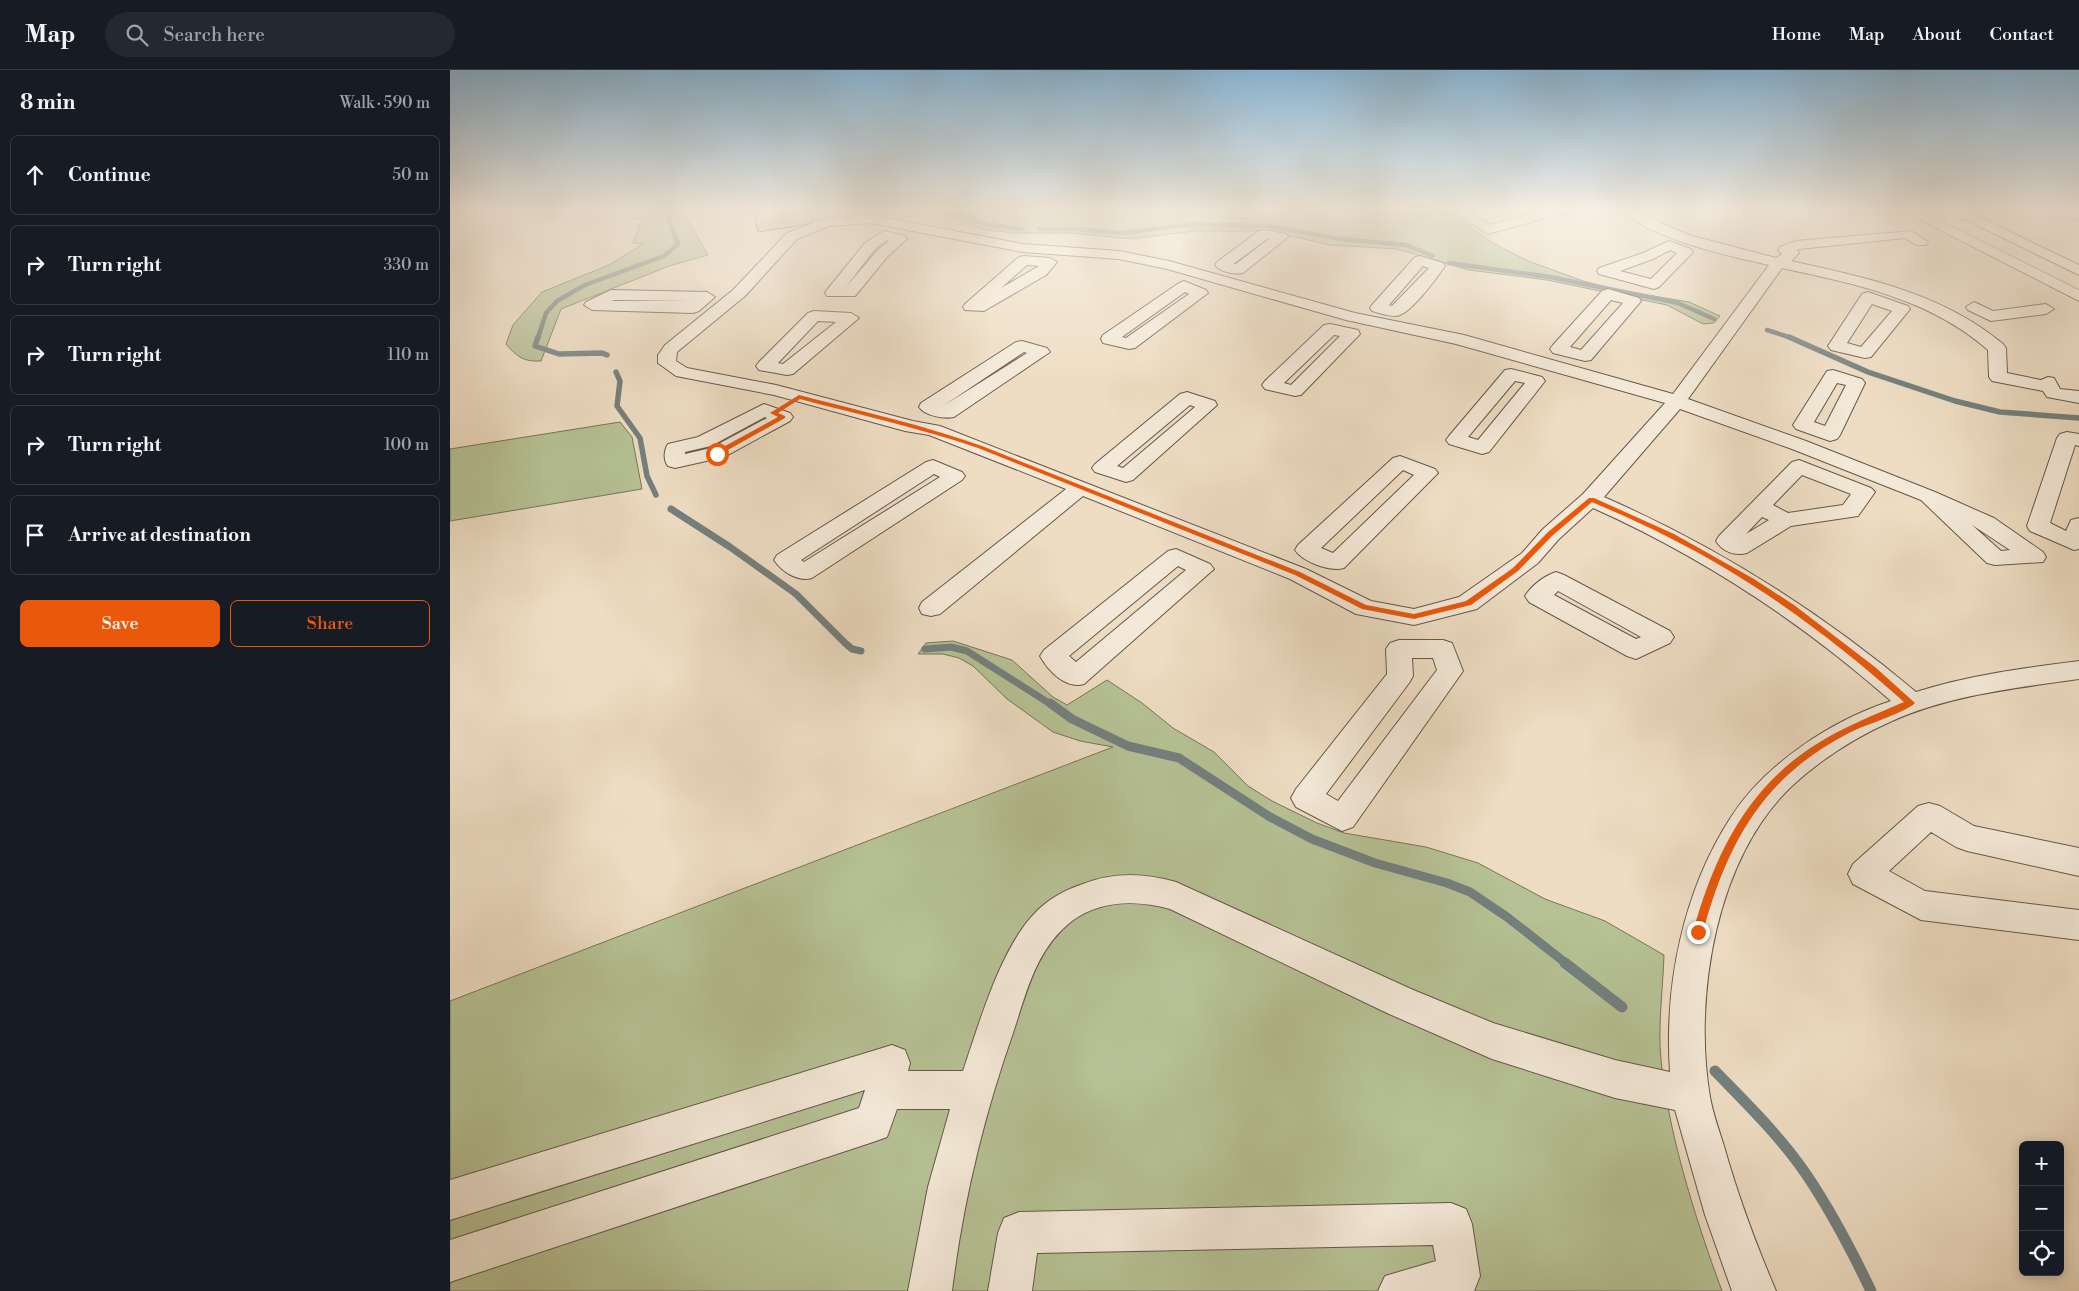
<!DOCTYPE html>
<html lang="en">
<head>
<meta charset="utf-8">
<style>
  :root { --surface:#171b24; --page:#242831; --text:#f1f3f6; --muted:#9ea1a6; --line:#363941; --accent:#ea580c }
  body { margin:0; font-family:"Libre Bodoni",serif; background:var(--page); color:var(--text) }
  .controls { position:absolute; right:15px; bottom:15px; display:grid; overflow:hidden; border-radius:8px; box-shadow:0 2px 12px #0003 }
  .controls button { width:45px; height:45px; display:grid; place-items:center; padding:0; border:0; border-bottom:1px solid var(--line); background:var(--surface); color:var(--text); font:25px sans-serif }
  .stop { position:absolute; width:15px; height:15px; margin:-11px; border:4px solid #ea580c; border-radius:50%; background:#fff }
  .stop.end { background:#ea580c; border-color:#fff; box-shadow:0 1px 5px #0008 }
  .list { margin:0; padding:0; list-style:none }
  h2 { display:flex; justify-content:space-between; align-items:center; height:65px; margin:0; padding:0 20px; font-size:21px }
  h2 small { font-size:16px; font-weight:400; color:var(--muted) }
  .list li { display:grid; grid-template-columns:32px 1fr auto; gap:15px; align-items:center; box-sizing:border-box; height:80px; margin:0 10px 10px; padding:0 10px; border:1px solid var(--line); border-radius:8px }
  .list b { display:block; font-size:19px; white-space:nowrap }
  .list em { font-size:16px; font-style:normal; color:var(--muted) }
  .actions { display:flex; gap:10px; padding:15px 20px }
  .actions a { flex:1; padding:11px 0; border:1px solid var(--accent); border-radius:8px; text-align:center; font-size:18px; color:var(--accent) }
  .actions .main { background:var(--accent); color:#fff }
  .icon { flex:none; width:28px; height:28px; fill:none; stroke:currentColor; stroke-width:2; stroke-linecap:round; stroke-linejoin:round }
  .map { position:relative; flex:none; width:1629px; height:1221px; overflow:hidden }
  header { display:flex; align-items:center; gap:30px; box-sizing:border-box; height:70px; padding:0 25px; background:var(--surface); border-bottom:1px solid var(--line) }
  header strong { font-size:24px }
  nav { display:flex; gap:28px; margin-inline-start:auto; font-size:18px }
  .search { width:350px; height:45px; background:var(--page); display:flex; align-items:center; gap:12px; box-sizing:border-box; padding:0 18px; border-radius:28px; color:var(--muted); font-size:19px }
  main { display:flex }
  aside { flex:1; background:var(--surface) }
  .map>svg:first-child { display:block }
</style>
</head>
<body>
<header>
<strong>Map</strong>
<div class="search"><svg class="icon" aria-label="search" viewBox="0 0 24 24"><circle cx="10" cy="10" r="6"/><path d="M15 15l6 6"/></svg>Search here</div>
<nav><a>Home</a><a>Map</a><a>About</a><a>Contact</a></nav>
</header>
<main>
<aside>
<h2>8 min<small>Walk · 590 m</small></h2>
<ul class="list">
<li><svg class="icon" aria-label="ahead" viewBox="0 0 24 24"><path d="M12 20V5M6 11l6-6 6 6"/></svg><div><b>Continue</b></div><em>50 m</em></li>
<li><svg class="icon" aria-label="right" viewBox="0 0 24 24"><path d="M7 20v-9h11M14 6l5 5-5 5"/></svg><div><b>Turn right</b></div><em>330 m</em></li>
<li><svg class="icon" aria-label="right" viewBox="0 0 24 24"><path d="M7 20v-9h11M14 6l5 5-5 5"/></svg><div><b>Turn right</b></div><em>110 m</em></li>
<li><svg class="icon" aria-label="right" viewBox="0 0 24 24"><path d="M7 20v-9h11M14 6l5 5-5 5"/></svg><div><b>Turn right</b></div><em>100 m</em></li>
<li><svg class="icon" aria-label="arrive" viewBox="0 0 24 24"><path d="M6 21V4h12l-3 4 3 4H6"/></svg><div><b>Arrive at destination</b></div></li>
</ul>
<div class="actions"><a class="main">Save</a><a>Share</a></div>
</aside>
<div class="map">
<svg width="1629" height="1221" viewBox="0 0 1629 1221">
  <rect width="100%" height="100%" fill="#eeddc3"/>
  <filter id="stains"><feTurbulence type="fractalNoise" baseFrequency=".004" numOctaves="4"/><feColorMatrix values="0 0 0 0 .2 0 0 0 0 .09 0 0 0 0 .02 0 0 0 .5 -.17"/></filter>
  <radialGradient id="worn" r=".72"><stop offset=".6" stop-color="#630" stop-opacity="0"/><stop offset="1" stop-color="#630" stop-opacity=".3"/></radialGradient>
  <!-- green -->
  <path fill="#b6c295" stroke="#77765c" d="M196 139H236L233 141 258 185 219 196 111 239 91 291C74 292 67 287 56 274L63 255 92 222 159 195 193 174 183 173 192 149H180L184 142 195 141Z
    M493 139H994L1043 173 1078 191 1133 211 1168 220 1239 232 1270 246 1264 253 1253 254 1217 235 1097 210 1019 200 947 179 880 175 820 161H744L681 169 622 163H563L531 159 498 146Z
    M170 352 182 367 192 419 0 451V379Z
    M503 571 562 590 603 627 617 635 657 610 692 633 723 658 764 682 798 716 822 731 867 753 894 763 976 777 1028 793 1095 829 1155 851 1214 885C1213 915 1209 947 1210 977 1215 1054 1245 1148 1272 1221H0V931L663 677 630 671 603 662 557 629 523 596 509 588 493 584H468L476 573Z"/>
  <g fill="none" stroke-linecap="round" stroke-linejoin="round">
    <!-- stream-far4 -->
    <path stroke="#74807f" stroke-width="4.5" d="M500 139 534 154 572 159
      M589 159H627L673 163 742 154 819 156 891 169 956 175 983 186
      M999 193 1100 207 1228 233 1264 249
      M1317 260 1342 268
      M88 268 96 243 107 231 135 215 214 186 228 174 219 150 221 139"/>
    <!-- stream-far3 -->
    <path stroke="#74807f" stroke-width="5.5" d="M88 267 85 276 109 284 152 283 157 285
      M1339 267 1418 302 1505 331 1550 342 1629 348
      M166 302 170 311 167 336 190 368 197 406 206 425"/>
    <!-- stream-far2 -->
    <path stroke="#74807f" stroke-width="7" d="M221 439 280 477 346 524 395 573 402 579 411 581
      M475 579 501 577 517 581 602 635"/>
    <!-- stream-far1 -->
    <path stroke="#74807f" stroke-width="9" d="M600 633 622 649 678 676 729 688 820 747 862 769 925 793 997 813 1020 822 1057 847 1117 894"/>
    <!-- stream -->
    <path stroke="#74807f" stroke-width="11" d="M1115 893 1172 937
      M1265 1001C1297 1034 1330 1066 1356 1104 1381 1141 1402 1181 1421 1221"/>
  </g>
  <!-- building -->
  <path fill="#e7a88e" stroke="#382a24" d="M329 139H362L364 151 354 155 308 162 304 143Z"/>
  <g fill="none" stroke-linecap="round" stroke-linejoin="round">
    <defs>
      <path id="minor" d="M1014 139 1040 155 1096 139H1133L1131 142 1102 146 1038 164 1008 146 1006 143 1008 140Z
        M1172 139H1188L1211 153 1239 165 1326 188 1332 184 1328 180 1330 177 1346 171 1462 161 1478 172 1476 175H1466L1455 168 1349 179 1347 180 1349 183 1341 191C1417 208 1492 223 1553 274L1556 278 1557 303 1591 310 1598 307 1604 308 1610 319 1629 321V333L1597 327 1593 321 1542 311 1539 307 1538 280C1480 229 1406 214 1332 198L1238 329 1356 371 1485 422 1544 448 1593 482 1596 487 1593 492 1545 495 1537 493 1471 430 1342 379 1230 339 1154 427C1268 477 1371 542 1466 622 1519 605 1574 598 1629 591V609C1566 618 1500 625 1442 651 1406 667 1371 689 1342 716 1266 787 1243 928 1260 1027 1263 1044 1269 1060 1274 1076 1288 1126 1306 1174 1326 1221H1282L1255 1145 1225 1040 1165 1028 1042 989 937 943 720 839C687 830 651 830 622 851 587 878 577 920 564 960 534 1045 513 1131 502 1221H458L478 1117 500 1039H447L437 1067 423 1072 0 1212V1170L409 1038 415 1020 0 1150V1110L442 975 455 980 460 993 458 1001H513C529 954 550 879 585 843 598 829 615 820 633 814 664 802 694 803 726 812L961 919 1043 953 1165 990 1220 1002C1214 915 1233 821 1281 747 1315 694 1382 650 1441 631 1351 552 1253 487 1143 438L1109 469 1088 493 1027 539 964 555 906 544 840 509 633 426 490 544 481 546 472 544 469 538 472 532 616 419 479 365 455 361 324 325 226 306 208 293V285L215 275 283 220 337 163 377 148 420 145 573 174 669 181 719 191 905 243 1014 265 1223 324 1319 195C1283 187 1195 168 1172 139ZM420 153 573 182 669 189 717 199 896 250 1006 274 1215 333 1133 424 1093 459 1072 483 1009 527 964 539 921 531 856 499 490 356 463 351 326 315 237 298 226 291 227 282 295 226 347 169 379 156ZM1522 455 1560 480 1551 481Z
        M1494 139H1512L1629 195V205Z
        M1607 139 1629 141V150L1609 142Z
        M814 160 836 164 838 167 793 203C785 205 770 202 765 195L767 192 809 161ZM817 169H819L786 194H783Z
        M434 161 455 166 457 169 438 186 405 226H377L375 223 377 220 415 173ZM437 170 439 171 428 180 395 218 425 179Z
        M1219 171 1241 179 1243 182 1209 217 1204 219 1149 204 1147 201 1149 198 1193 183ZM1220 180 1227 183 1201 209 1170 201 1203 189Z
        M574 186 600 188 607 192 596 205 534 241 515 240 513 237 515 234 569 187ZM577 195 589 196 551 218Z
        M970 186 993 193 995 196C987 208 963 240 950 245 942 248 930 243 922 241L920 238 922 235 965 187ZM973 196 979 198 942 236 939 235Z
        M734 211 756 220 758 223 685 278 679 279 653 273 651 269 653 265 729 213ZM735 222 739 224 676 268 672 267Z
        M1158 219 1189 228 1191 231 1141 290 1135 291 1103 283 1100 279 1103 275 1152 221ZM1161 230 1173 233 1131 280 1120 277Z
        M161 220 257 222 265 227 249 241 243 243 142 240 134 235 136 232ZM164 230 241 231H162Z
        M1418 222 1458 236 1460 239 1421 287 1415 288 1381 280 1378 276 1412 224ZM1422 234 1442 241 1411 277 1397 273Z
        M1524 232 1543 241 1596 234 1604 239 1596 244 1541 251 1518 240 1516 237Z
        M364 241 401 243 409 248 343 304 337 305 309 300 306 296 309 292 358 243ZM368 251 386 252 333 294 328 293Z
        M880 254 908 260 910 264 851 325 845 326 815 319 812 315 815 311 874 255ZM884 265 890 266 841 315 834 313Z
        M572 271 597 278 600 282 504 347C494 349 475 346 469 337L471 333 566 272ZM574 282 577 283 493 336Z
        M1061 299 1092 307 1095 311 1039 382 1032 384 999 374 996 370 999 366 1055 300ZM1065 311 1075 313 1028 370 1018 367Z
        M1383 300 1412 309 1415 313 1390 365 1387 369 1380 371 1346 359 1343 355 1377 301ZM1387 313 1396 315 1375 356 1364 352Z
        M737 322 765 331 767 335 683 410 676 412 645 402 642 398 645 394 730 324ZM740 335 745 337 673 398 667 396Z
        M314 334 340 343 343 347 340 351 274 387 225 398 218 396C213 390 214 380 218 374L248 367ZM315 347 317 348 261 378 235 384V382L261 376Z
        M1617 362 1629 364V376L1625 375 1600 453 1616 461 1621 450 1629 448V479L1624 480 1580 461 1577 456 1607 368 1610 364Z
        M950 386 985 399 988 403 894 498C880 502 853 492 845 480L848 475 943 388ZM953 400 964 405 883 483 871 478Z
        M483 390 512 402 515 406 512 410 362 508C348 512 332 502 324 490L327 485 476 392ZM484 404 490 407 354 492 351 490Z
        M1349 390 1421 418 1425 422 1408 446 1341 456 1297 483C1285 486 1273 482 1266 471L1269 466 1342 392ZM1352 405 1401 424 1393 435 1338 443 1323 435ZM1312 447 1319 450 1296 464Z
        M726 479 760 494 764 499 634 614C616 619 599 602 590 586L594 580 718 481ZM728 496 736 500 626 592 619 586Z
        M1106 502 1114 505 1220 561 1224 567 1220 573 1186 589 1177 586 1079 532 1075 526C1082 515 1094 506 1106 502ZM1108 521 1191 567 1186 569 1104 525Z
        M949 570H993L1002 573 1013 601 903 757 892 761 846 737 841 728 846 719 937 604 936 579 940 573ZM962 588H983L987 600 888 731 876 724 959 613 963 606Z
        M1479 733 1490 736 1524 756 1629 778V806L1517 781 1506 777 1481 762 1439 801 1475 821 1629 840V870L1471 850 1403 814 1398 804 1403 794 1468 736Z
        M1001 1133 1016 1139 1022 1154 1030 1206 1024 1221H928L935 1206 986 1191 983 1175 587 1183 582 1221H538L548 1163 554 1148 569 1142Z"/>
      <path id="secondary" d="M1449 139H1467L1629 220V231Z"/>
    </defs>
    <!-- minor casing -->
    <use href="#minor" stroke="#66574c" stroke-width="2"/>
    <!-- secondary casing -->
    <use href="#secondary" stroke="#382a24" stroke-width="1"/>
    <!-- minor -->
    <use href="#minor" fill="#f4e9d8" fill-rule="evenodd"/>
    <!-- secondary -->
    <use href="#secondary" fill="#f4e9d8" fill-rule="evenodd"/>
  </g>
  <!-- sky -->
  <linearGradient id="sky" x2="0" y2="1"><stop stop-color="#89b6d6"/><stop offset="0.45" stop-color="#f7f0e4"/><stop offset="1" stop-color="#f7f0e4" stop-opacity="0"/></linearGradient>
  <rect width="1629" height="310" fill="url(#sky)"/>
  <!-- route -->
  <path fill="#ea580c" d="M349 325C411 341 473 355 532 376L850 502 916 535 964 544 1016 531 1063 498 1098 462 1139 428H1144L1224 464 1304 509 1344 535 1425 597 1465 633C1455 643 1414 655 1399 663 1314 706 1277 773 1253 862L1248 866 1243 862C1264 786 1296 719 1365 675 1393 657 1424 645 1454 632 1383 568 1304 510 1218 467 1193 454 1167 443 1142 432L1103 465 1068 501 1021 535 964 549 912 539 845 505 528 378C470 358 410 345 350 329L328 343 335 346V348L269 385H264V382L328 347 320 343Z"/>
  <rect width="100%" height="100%" filter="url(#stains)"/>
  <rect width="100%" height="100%" fill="url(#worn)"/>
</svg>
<div class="controls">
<button>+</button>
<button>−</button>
<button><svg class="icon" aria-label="locate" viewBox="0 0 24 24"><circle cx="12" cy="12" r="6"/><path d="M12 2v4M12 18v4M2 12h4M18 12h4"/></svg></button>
</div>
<div class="stop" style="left:267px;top:384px"></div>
<div class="stop end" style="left:1248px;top:862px"></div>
</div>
</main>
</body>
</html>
